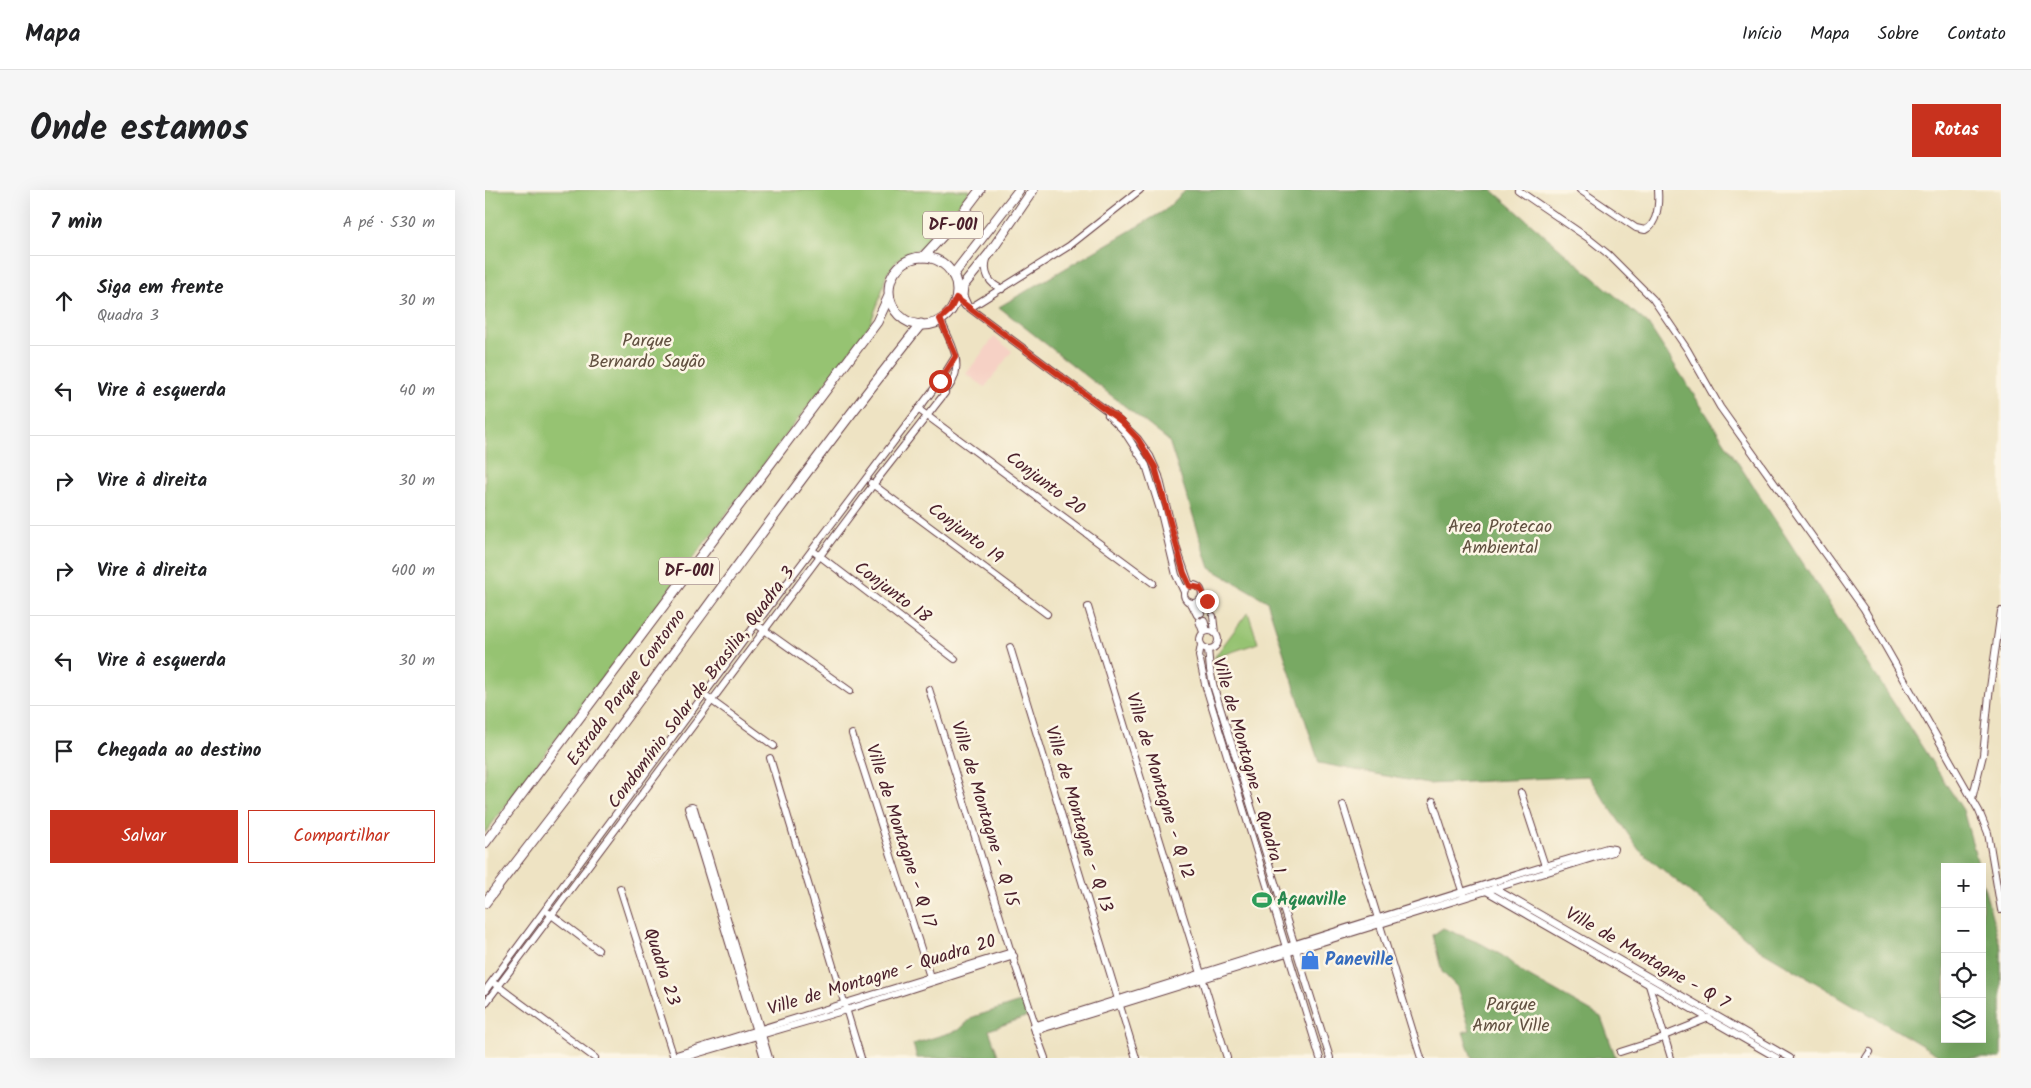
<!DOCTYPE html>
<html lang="pt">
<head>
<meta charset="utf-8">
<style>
  :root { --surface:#fff; --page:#f6f6f6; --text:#202124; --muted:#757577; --line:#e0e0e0; --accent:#c8321e }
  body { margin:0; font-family:Kalam,sans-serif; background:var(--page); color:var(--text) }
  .controls { position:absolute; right:15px; bottom:15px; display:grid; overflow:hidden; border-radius:0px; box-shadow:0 5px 20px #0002 }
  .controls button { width:45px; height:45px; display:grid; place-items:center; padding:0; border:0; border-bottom:1px solid var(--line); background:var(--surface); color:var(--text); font:25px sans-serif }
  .stop { position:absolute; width:15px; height:15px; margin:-11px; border:4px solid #c8321e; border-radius:50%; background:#fff }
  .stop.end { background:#c8321e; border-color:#fff; box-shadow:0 1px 5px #0008 }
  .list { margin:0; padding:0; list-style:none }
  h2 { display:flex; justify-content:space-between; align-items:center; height:65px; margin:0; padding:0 20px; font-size:21px }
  h2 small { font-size:16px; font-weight:400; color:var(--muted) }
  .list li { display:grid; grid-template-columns:32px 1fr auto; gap:15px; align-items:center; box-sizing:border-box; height:90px; padding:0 20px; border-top:1px solid var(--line) }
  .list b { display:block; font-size:19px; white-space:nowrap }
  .list p { margin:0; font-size:16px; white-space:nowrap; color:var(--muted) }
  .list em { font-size:16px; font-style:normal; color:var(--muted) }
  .actions { display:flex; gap:10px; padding:15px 20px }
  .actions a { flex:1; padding:11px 0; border:1px solid var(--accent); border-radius:0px; text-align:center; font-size:18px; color:var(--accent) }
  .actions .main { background:var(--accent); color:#fff }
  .icon { flex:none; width:28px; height:28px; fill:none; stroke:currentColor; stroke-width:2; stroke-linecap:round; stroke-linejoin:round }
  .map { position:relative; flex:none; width:1516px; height:868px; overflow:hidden; border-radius:0px }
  header { display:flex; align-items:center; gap:30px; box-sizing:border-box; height:70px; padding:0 25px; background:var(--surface); border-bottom:1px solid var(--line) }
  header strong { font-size:24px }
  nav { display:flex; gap:28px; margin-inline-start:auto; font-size:18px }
  .intro { display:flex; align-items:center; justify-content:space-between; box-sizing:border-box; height:120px; padding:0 30px }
  h1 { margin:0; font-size:35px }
  .button { padding:12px 22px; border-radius:0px; background:var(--accent); color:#fff; font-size:18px; font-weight:700 }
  main { display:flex; gap:30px; padding:0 30px }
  aside { flex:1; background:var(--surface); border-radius:0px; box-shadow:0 5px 20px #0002 }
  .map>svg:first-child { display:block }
</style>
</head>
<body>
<header>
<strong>Mapa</strong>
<nav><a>Início</a><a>Mapa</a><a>Sobre</a><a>Contato</a></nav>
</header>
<div class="intro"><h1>Onde estamos</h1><a class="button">Rotas</a></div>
<main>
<aside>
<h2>7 min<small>A pé · 530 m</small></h2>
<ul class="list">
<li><svg class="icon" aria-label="ahead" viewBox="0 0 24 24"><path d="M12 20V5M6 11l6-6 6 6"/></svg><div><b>Siga em frente</b><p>Quadra 3</p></div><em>30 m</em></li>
<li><svg class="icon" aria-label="left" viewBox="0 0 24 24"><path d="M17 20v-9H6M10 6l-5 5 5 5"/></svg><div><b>Vire à esquerda</b></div><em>40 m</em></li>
<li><svg class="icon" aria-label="right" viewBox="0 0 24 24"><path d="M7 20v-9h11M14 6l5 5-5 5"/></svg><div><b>Vire à direita</b></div><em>30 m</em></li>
<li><svg class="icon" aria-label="right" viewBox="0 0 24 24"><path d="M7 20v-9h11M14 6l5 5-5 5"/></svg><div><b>Vire à direita</b></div><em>400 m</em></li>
<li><svg class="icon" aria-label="left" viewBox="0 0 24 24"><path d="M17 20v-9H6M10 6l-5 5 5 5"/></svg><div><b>Vire à esquerda</b></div><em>30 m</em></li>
<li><svg class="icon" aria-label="arrive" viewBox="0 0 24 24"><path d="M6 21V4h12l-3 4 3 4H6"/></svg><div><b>Chegada ao destino</b></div></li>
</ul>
<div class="actions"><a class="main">Salvar</a><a>Compartilhar</a></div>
</aside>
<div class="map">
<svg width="1516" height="868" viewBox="0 0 1516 868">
  <rect width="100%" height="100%" fill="#fcf5e5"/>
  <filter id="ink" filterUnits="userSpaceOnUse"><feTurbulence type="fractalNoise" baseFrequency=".02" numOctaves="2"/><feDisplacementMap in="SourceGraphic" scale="10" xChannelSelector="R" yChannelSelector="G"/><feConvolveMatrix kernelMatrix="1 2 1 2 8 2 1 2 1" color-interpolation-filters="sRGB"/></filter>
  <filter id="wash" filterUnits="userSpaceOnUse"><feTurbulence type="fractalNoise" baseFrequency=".0096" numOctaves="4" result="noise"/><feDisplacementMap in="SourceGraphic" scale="20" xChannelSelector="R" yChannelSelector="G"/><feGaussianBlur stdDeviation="1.12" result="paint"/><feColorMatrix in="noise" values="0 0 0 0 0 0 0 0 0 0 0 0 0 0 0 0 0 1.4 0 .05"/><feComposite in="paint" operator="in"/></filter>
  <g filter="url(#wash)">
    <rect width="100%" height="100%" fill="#eee3c3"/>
    <polygon fill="#f6d1c5" points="509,147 527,161 500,197 481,184"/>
    <g fill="#96c372" stroke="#70714e">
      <polygon points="0,0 485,0 440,58 430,60 413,69 401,85 396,105 385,134 0,643"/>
      <polygon points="763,422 773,453 729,468"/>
    </g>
    <g fill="#78a964" stroke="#616448">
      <polygon points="701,0 1007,0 1163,134 1478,620 1494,677 1460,677 1460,849 1497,849 1497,690 1516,759 1516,868 1458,868 1274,759 1154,660 1103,586 943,594 834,573 782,411 725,378 684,251 514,117 679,21"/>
      <polygon points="958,738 997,754 1018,766 1038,783 1116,827 1131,868 987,868 978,842 985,840 972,797 957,782 948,745"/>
      <polygon points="538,811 543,826 504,840 514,868 432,868 428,854 474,840 488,827"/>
    </g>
  </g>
  <g filter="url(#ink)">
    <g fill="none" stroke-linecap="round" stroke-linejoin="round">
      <defs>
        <g id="minor">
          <polyline points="1033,0 1103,48 1123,64 1168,109 1202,159 1235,217 1379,419 1494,621 1503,643 1516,720"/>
          <path d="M1095,0L1151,38L1160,40C1173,34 1174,13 1173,0"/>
          <path d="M502,69C498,83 504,94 517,99"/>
          <polyline points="471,108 629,226 653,249 665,266 674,286 692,359 705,396"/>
          <polyline points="485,118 584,56 655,0"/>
          <path d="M455,129C465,151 481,174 464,197"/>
          <polyline points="455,191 470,167"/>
          <polyline points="433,219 668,393"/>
          <polyline points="623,225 639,241 661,275 676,323 691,385 699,402"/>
          <polyline points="386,293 562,424"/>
          <polyline points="327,360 470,469"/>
          <circle cx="708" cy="404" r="9"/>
          <polyline points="717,404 726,419"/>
          <polyline points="706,413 712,425"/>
          <polyline points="710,413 716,423"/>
          <polyline points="603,417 742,868"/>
          <polyline points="728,426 730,443"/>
          <polyline points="719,430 722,441"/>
          <polyline points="714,431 718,442"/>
          <polyline points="271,434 365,501"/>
          <circle cx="724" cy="450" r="9"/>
          <polyline points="716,455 714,466 720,494 835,868"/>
          <polyline points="525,457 651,868"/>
          <polyline points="723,459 725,480 729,498 845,868"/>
          <polyline points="444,499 525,759 551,837"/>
          <polyline points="223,508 289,556"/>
          <polyline points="367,544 446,790"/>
          <polyline points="285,568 376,868"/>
          <polyline points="1036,603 1061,679"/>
          <polyline points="1487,609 1498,565 1504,505 1516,421"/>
          <polyline points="948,611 979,707"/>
          <polyline points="858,615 936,868"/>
          <polyline points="135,698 189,868"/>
          <polyline points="1009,698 1305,868"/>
          <polyline points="1001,701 1292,868"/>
          <polyline points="64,723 113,760"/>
          <polyline points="10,794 110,868"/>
          <polyline points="1164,795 1186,868"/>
          <polyline points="0,801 271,434 451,196"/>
          <polyline points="0,814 388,295 460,203"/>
          <polyline points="548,836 1060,676 1122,658 1129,659 1128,662 1114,666 550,841"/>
          <polyline points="549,838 560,868"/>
          <polyline points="1179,846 1224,828"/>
          <polyline points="1135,862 1179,848"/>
          <polyline points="188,866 527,762"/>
          <polyline points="197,868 361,820 529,766"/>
          <polyline points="279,868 203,618 207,617 209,618 284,868"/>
          <polyline points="1381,868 1385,862"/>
        </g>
        <g id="major">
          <polyline points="438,67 473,29 495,0"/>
          <circle cx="438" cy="101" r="34"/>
          <polyline points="468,85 534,0"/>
          <polyline points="481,115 477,106 478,96 504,64 548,0"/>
          <polyline points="0,653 392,132 404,106"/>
          <path d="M0,713C32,671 65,629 97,587C210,436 318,282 436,134"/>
        </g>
      </defs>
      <use href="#minor" stroke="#633c42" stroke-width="8"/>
      <use href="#major" stroke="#633c42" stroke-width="11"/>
      <use href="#minor" stroke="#fff" stroke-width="6"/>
      <use href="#major" stroke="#fff" stroke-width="9"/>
    </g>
  </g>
  <g fill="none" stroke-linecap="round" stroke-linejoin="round" filter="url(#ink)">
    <polyline stroke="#c8321e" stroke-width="6" points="455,191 471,166 455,129 465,120 471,108 636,231 653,249 670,277 699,383 705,396 715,398 722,411"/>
  </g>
  <defs>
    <symbol id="stadium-bare" viewBox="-9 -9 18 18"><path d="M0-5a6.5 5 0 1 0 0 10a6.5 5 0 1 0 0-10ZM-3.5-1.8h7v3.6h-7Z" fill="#2e9e5b" stroke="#fcf5e5" stroke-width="2.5" paint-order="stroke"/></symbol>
    <symbol id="shop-bare" viewBox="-9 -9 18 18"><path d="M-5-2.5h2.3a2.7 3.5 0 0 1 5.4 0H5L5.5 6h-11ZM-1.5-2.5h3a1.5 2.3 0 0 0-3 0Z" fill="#3f7fe0" stroke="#fcf5e5" stroke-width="2.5" paint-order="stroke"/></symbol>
  </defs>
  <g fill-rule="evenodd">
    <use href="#stadium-bare" x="763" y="696" width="28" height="28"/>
    <use href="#shop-bare" x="811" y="756" width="28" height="28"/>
  </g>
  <g text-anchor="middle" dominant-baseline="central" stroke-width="5" stroke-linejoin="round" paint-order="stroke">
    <g fill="#fcf5e5" stroke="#7f5f63" stroke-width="1">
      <rect x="438" y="21.5" width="60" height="27" rx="4"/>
      <rect x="174" y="367.5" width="60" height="27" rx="4"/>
    </g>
    <g font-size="16" font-weight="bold" fill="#4a1f2b">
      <text x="468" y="35">DF-001</text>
      <text x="204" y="381">DF-001</text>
    </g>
    <g font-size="18" fill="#615040" stroke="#fcf5e5">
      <text x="162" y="151">Parque<tspan x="162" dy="21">Bernardo Sayão</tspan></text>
      <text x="1015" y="337">Area Protecao<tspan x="1015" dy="21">Ambiental</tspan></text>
      <text x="1026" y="815">Parque<tspan x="1026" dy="21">Amor Ville</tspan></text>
    </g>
    <g font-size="18" fill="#4a1f2b" stroke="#fcf5e5">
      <text transform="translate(560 294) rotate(37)">Conjunto 20</text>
      <text transform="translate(480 344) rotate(37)">Conjunto 19</text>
      <text transform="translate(407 403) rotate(37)">Conjunto 18</text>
      <text transform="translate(142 498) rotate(-54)">Estrada Parque Contorno</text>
      <text transform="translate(217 498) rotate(-53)">Condomínio Solar de Brasilia, Quadra 3</text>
      <text transform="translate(763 576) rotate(74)">Ville de Montagne - Quadra 1</text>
      <text transform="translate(674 596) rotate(73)">Ville de Montagne - Q 12</text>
      <text transform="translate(499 624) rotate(73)">Ville de Montagne - Q 15</text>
      <text transform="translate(593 629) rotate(73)">Ville de Montagne - Q 13</text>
      <text transform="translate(415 646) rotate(72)">Ville de Montagne - Q 17</text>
      <text transform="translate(1162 769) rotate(30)">Ville de Montagne - Q 7</text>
      <text transform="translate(176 777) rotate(72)">Quadra 23</text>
      <text transform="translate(397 786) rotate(-17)">Ville de Montagne - Quadra 20</text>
    </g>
    <g font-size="18" font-weight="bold" fill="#27864d" stroke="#fcf5e5" text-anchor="start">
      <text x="792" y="710">Aquaville</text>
    </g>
    <g font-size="18" font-weight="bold" fill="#366cbe" stroke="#fcf5e5" text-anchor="start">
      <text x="840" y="770">Paneville</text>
    </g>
  </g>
</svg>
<div class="controls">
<button>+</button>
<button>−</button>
<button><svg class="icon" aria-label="locate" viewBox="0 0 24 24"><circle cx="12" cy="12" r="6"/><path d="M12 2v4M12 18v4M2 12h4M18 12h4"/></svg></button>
<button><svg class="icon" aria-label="layers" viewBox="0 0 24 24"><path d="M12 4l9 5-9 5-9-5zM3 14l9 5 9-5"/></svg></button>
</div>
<div class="stop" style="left:455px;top:191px"></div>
<div class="stop end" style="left:722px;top:411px"></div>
</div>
</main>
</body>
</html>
